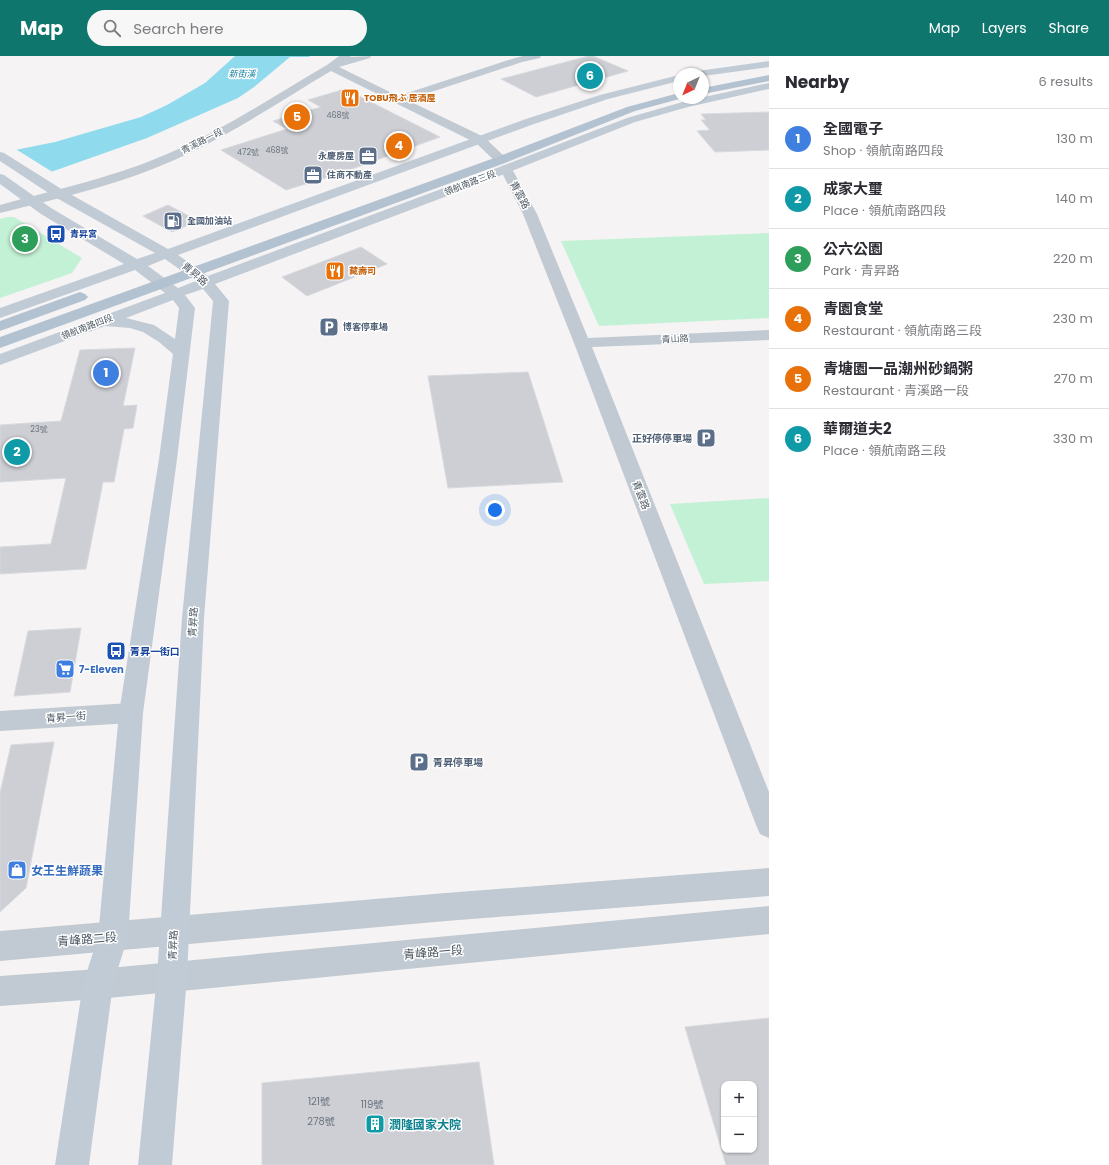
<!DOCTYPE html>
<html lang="en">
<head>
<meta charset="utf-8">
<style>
  :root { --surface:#fff; --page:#f7f7f7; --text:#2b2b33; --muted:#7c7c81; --line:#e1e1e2; --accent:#0f766e }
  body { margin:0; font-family:Poppins,"Noto Sans TC","Noto Sans JP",sans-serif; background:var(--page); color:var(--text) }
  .controls { position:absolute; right:12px; bottom:12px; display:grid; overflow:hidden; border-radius:8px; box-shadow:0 1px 3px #0004 }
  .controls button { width:36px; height:36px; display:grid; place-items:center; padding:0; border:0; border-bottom:1px solid var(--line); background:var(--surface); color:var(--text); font:20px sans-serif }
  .compass { position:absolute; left:673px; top:12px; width:36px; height:36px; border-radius:50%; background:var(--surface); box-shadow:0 1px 3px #0004; rotate:223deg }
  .you { position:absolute; left:495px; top:454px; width:14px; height:14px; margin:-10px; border:3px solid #fff; border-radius:50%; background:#1a73e8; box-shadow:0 0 0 6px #1a73e833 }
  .badge { display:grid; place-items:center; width:26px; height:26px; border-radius:50%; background:var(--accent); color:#fff; font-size:13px; font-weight:700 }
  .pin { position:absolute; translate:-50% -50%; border:2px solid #fff; box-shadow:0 1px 4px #0006 }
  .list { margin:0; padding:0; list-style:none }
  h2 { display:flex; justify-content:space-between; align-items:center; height:52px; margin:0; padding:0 16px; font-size:17px }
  h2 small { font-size:13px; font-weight:400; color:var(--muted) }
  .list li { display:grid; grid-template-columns:26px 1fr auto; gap:12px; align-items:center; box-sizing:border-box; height:60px; padding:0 16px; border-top:1px solid var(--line) }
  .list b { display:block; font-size:15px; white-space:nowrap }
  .list p { margin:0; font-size:13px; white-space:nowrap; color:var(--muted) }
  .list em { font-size:13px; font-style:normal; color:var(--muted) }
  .icon { flex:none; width:22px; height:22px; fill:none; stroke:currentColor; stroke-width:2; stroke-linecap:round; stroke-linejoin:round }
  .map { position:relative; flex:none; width:769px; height:1109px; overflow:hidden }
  header { display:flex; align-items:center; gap:24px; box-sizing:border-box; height:56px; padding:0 20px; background:var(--accent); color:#fff }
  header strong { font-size:19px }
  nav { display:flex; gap:22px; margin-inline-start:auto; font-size:14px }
  .search { width:280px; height:36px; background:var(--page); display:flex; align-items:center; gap:10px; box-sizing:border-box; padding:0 14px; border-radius:22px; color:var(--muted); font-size:15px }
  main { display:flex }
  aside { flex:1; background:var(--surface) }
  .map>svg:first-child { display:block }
</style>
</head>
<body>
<header>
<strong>Map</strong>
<div class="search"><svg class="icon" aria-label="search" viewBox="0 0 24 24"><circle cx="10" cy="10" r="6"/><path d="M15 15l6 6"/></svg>Search here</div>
<nav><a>Map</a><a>Layers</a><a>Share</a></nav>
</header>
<main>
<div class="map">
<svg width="769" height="1109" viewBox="0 0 769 1109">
  <rect width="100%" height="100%" fill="#f5f3f3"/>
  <g fill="#c3f1d5">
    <polygon points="7,161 14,161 82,202 72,217 0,242 0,163"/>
    <polygon points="769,177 769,262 599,270 561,185"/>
    <polygon points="769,442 769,525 704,528 670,448"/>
  </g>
  <polygon fill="#90daee" points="235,0 309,0 310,1 290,1 254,31 238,42 147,82 0,134 0,97 55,86 141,61 167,49 205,27"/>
  <polygon fill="#f5f3f3" points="14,92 54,117 0,136 0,95"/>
  <g fill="#cdcfd5" stroke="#d7d9de" fill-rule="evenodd">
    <polygon points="589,0 593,0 628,15 536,41 501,23"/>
    <polygon points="345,33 440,81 338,118 286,134 221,94 287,73 273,65 321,51 308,44"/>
    <polygon points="769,56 769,94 715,96 697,75 710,74 701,64 706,64 701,58"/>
    <polygon points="168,149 198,165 172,176 143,160"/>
    <polygon points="361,191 387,208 307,240 282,221"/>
    <polygon points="135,292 123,350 137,349 133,372 124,373 114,426 103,426 86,513 0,518 0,491 51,488 66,422 0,426 0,369 61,365 80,294"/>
    <polygon points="528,316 563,426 448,432 428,320"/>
    <polygon points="81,572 70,636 14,640 28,575"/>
    <polygon points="54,686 26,832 0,856 0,737 11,689"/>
    <path d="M769,962V1109H726L685,971ZM724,1028H754V1094H724Z"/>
    <polygon points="479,1006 494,1109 262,1109 262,1027"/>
  </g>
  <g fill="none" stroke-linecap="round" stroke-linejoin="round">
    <g fill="#c1cad2" fill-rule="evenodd">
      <path d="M339,0H351L350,1L371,0L370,2L339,11L398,40L515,2L523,0H541L540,2L522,6L407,44L484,81L505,101L507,104L505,107H497L476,87L331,15C282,44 235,76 183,100C126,127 61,142 0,157V149C58,133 119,120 174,95C228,71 277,38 327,9Z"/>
      <polygon points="506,109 510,110 512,113 537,158 588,282 769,274 769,284 592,291 769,736 769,782 760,778 756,769 574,287 523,158 500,113 502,110"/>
      <polygon points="131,647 140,650 143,657 140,664 131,667 0,675 0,655"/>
      <polygon points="769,812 769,840 446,865 0,905 0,875 446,837"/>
      <polygon points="769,850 769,878 98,943 0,950 0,920 98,913"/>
    </g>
    <g fill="#c1cbd6" fill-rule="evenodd">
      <polygon points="769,5 769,11 703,20 703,18 693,18 698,15"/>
      <path d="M679,19V25L608,43L534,68L178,199L208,220L476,120L627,62L686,45L769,27V33L688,51L635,66L484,126L215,228L229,245L204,562L187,920L172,1109H138L157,920L182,562L213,245L203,233L185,239L195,252L177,403L143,657L128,881L113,928L89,1109H55L83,928L98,881L119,657L159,403L173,298L159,286L143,276L130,272L105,270L0,309V298L165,237L135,214L0,262V252L124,208L41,158L0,128V118L4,119L51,152L137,203L155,197L53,140L0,105V96L4,97L63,134L168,193L526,63L600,39ZM165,203L196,225L178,232L148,210ZM173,244L179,252L175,283L154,269L126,262Z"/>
    </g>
    <g fill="#b3c2d1" fill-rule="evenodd">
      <polygon points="769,19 769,25 703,38 703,32"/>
      <polygon points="679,37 679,42 683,42 635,55 505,107 0,292 0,281 497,101 627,51"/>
      <polygon points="80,236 85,238 88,241 85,244 0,275 0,265"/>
    </g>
  </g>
  <defs>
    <symbol id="restaurant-square" viewBox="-11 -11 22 22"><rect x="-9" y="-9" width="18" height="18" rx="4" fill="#e8710a" stroke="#fff"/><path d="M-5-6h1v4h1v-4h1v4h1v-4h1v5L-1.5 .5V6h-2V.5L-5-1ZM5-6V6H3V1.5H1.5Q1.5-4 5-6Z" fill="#fff"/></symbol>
    <symbol id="office-square" viewBox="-11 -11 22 22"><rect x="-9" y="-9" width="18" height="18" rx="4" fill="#5c6f8a" stroke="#fff"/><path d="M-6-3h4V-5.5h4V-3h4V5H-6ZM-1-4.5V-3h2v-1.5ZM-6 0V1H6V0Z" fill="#fff"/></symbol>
    <symbol id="fuel-square" viewBox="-11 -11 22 22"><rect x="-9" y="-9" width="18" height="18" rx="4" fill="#5c6f8a" stroke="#fff"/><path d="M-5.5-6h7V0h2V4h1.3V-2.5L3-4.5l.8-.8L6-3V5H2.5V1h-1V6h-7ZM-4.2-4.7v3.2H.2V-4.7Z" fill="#fff"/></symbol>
    <symbol id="bus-square" viewBox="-11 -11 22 22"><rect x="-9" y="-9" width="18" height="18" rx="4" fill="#1a4fb4" stroke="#fff"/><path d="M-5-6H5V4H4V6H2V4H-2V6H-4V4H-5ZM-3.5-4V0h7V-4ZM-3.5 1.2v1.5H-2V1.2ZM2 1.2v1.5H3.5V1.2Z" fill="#fff"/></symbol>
    <symbol id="parking-square" viewBox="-11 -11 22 22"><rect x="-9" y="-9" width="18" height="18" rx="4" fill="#5c6f8a" stroke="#fff"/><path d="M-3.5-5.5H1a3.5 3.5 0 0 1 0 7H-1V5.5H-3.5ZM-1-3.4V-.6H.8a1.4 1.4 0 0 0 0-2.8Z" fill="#fff"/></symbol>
    <symbol id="supermarket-square" viewBox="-11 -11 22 22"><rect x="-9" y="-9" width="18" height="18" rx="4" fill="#3f7fe0" stroke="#fff"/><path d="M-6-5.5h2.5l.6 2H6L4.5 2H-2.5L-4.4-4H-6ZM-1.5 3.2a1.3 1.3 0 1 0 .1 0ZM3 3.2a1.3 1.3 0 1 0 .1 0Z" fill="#fff"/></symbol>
    <symbol id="shop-square" viewBox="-11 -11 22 22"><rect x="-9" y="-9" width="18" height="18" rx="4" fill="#3f7fe0" stroke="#fff"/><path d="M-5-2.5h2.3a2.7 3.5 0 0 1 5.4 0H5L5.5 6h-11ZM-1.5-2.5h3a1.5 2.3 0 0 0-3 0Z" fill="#fff"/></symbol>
    <symbol id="building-square" viewBox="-11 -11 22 22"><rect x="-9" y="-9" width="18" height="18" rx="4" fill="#0f9aa8" stroke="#fff"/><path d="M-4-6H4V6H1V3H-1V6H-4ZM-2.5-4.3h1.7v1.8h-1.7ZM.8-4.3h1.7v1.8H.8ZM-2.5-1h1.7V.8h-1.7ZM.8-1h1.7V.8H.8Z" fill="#fff"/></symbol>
  </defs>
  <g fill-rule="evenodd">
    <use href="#restaurant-square" x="339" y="31" width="22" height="22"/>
    <use href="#office-square" x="357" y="89" width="22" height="22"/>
    <use href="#office-square" x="302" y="108" width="22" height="22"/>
    <use href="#fuel-square" x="162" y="154" width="22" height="22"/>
    <use href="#bus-square" x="45" y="167" width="22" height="22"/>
    <use href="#restaurant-square" x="324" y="204" width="22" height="22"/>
    <use href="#parking-square" x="318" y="260" width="22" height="22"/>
    <use href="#parking-square" x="695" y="371" width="22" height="22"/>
    <use href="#bus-square" x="105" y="584" width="22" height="22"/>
    <use href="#supermarket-square" x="54" y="602" width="22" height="22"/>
    <use href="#parking-square" x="408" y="695" width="22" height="22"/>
    <use href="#shop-square" x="6" y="803" width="22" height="22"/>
    <use href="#building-square" x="364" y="1057" width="22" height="22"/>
  </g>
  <g text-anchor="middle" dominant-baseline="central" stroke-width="3" stroke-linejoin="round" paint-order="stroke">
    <g font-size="8" fill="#6b747e">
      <text x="338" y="59">468號</text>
      <text x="277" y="94">468號</text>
      <text x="248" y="96">472號</text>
      <text x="39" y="373">23號</text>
    </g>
    <g font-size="9" font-style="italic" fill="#0c7c9b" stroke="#fff">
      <text x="242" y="18">新街溪</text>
    </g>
    <g font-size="9" font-weight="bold" fill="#c56008" stroke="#fff" text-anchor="start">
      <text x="364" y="42">TOBU飛ぶ 居酒屋</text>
      <text x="349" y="215">藏壽司</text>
    </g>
    <g font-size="9" fill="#4a5661" stroke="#fff">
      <text transform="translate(202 85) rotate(-27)">青溪路一段</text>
      <text transform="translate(470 127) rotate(-21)">領航南路三段</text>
      <text transform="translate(87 271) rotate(-21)">領航南路四段</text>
      <text transform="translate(675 283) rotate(-3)">青山路</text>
    </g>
    <g font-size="9" font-weight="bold" fill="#4e5e75" stroke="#fff" text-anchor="start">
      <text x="354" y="100" text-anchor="end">永慶房屋</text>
      <text x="327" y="119">住商不動產</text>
      <text x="187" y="165">全國加油站</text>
      <text x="343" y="271">博客停車場</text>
    </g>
    <g font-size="9" font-weight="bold" fill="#164399" stroke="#fff" text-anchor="start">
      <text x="70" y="178">青昇宮</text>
    </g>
    <g font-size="10" fill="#4a5661" stroke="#fff">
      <text transform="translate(520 139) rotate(62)">青雲路</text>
      <text transform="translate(195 218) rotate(40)">青昇路</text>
      <text transform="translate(641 439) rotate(69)">青雲路</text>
      <text transform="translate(193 566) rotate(-86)">青昇路</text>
      <text transform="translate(66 661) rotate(-4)">青昇一街</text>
      <text transform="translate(173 889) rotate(-87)">青昇路</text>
    </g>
    <g font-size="10" font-weight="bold" fill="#4e5e75" stroke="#fff" text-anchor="end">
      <text x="692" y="382">正好停停車場</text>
      <text x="433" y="706" text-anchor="start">青昇停車場</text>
    </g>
    <g font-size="10" font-weight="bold" fill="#164399" stroke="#fff" text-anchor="start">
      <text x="130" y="595">青昇一街口</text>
    </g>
    <g font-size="10" font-weight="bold" fill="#366cbe" stroke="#fff" text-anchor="start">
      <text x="79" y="613">7-Eleven</text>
    </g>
    <g font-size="10" fill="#6b747e">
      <text x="319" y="1045">121號</text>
      <text x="372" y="1048">119號</text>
      <text x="321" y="1065">278號</text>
    </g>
    <g font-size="12" font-weight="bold" fill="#366cbe" stroke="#fff" text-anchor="start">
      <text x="31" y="814">女王生鮮蔬果</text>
    </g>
    <g font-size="12" fill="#4a5661" stroke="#fff">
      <text transform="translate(87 883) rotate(-5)">青峰路二段</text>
      <text transform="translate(433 896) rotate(-5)">青峰路一段</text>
    </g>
    <g font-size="12" font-weight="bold" fill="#0d838f" stroke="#fff" text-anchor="start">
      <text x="389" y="1068">潤隆國家大院</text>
    </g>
  </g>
</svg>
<div class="controls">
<button>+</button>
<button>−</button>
</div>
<svg class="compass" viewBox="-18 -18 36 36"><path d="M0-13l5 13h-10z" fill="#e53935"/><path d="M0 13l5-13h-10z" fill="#7c7c81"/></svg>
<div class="you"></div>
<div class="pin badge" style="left:106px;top:317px;background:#3f7fe0">1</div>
<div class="pin badge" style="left:17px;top:396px;background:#0f9aa8">2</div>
<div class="pin badge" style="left:25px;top:183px;background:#2e9e5b">3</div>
<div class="pin badge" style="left:399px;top:90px;background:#e8710a">4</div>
<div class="pin badge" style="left:297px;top:61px;background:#e8710a">5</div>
<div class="pin badge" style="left:590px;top:20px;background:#0f9aa8">6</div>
</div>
<aside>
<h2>Nearby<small>6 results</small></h2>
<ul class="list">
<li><span class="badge" style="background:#3f7fe0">1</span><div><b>全國電子</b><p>Shop · 領航南路四段</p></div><em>130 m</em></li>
<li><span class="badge" style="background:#0f9aa8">2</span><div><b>成家大璽</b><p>Place · 領航南路四段</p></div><em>140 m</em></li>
<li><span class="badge" style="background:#2e9e5b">3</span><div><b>公六公園</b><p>Park · 青昇路</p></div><em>220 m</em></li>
<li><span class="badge" style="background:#e8710a">4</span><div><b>青園食堂</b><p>Restaurant · 領航南路三段</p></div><em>230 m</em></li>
<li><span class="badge" style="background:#e8710a">5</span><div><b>青塘園一品潮州砂鍋粥</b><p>Restaurant · 青溪路一段</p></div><em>270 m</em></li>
<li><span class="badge" style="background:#0f9aa8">6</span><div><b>華爾道夫2</b><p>Place · 領航南路三段</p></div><em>330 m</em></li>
</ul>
</aside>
</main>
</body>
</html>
